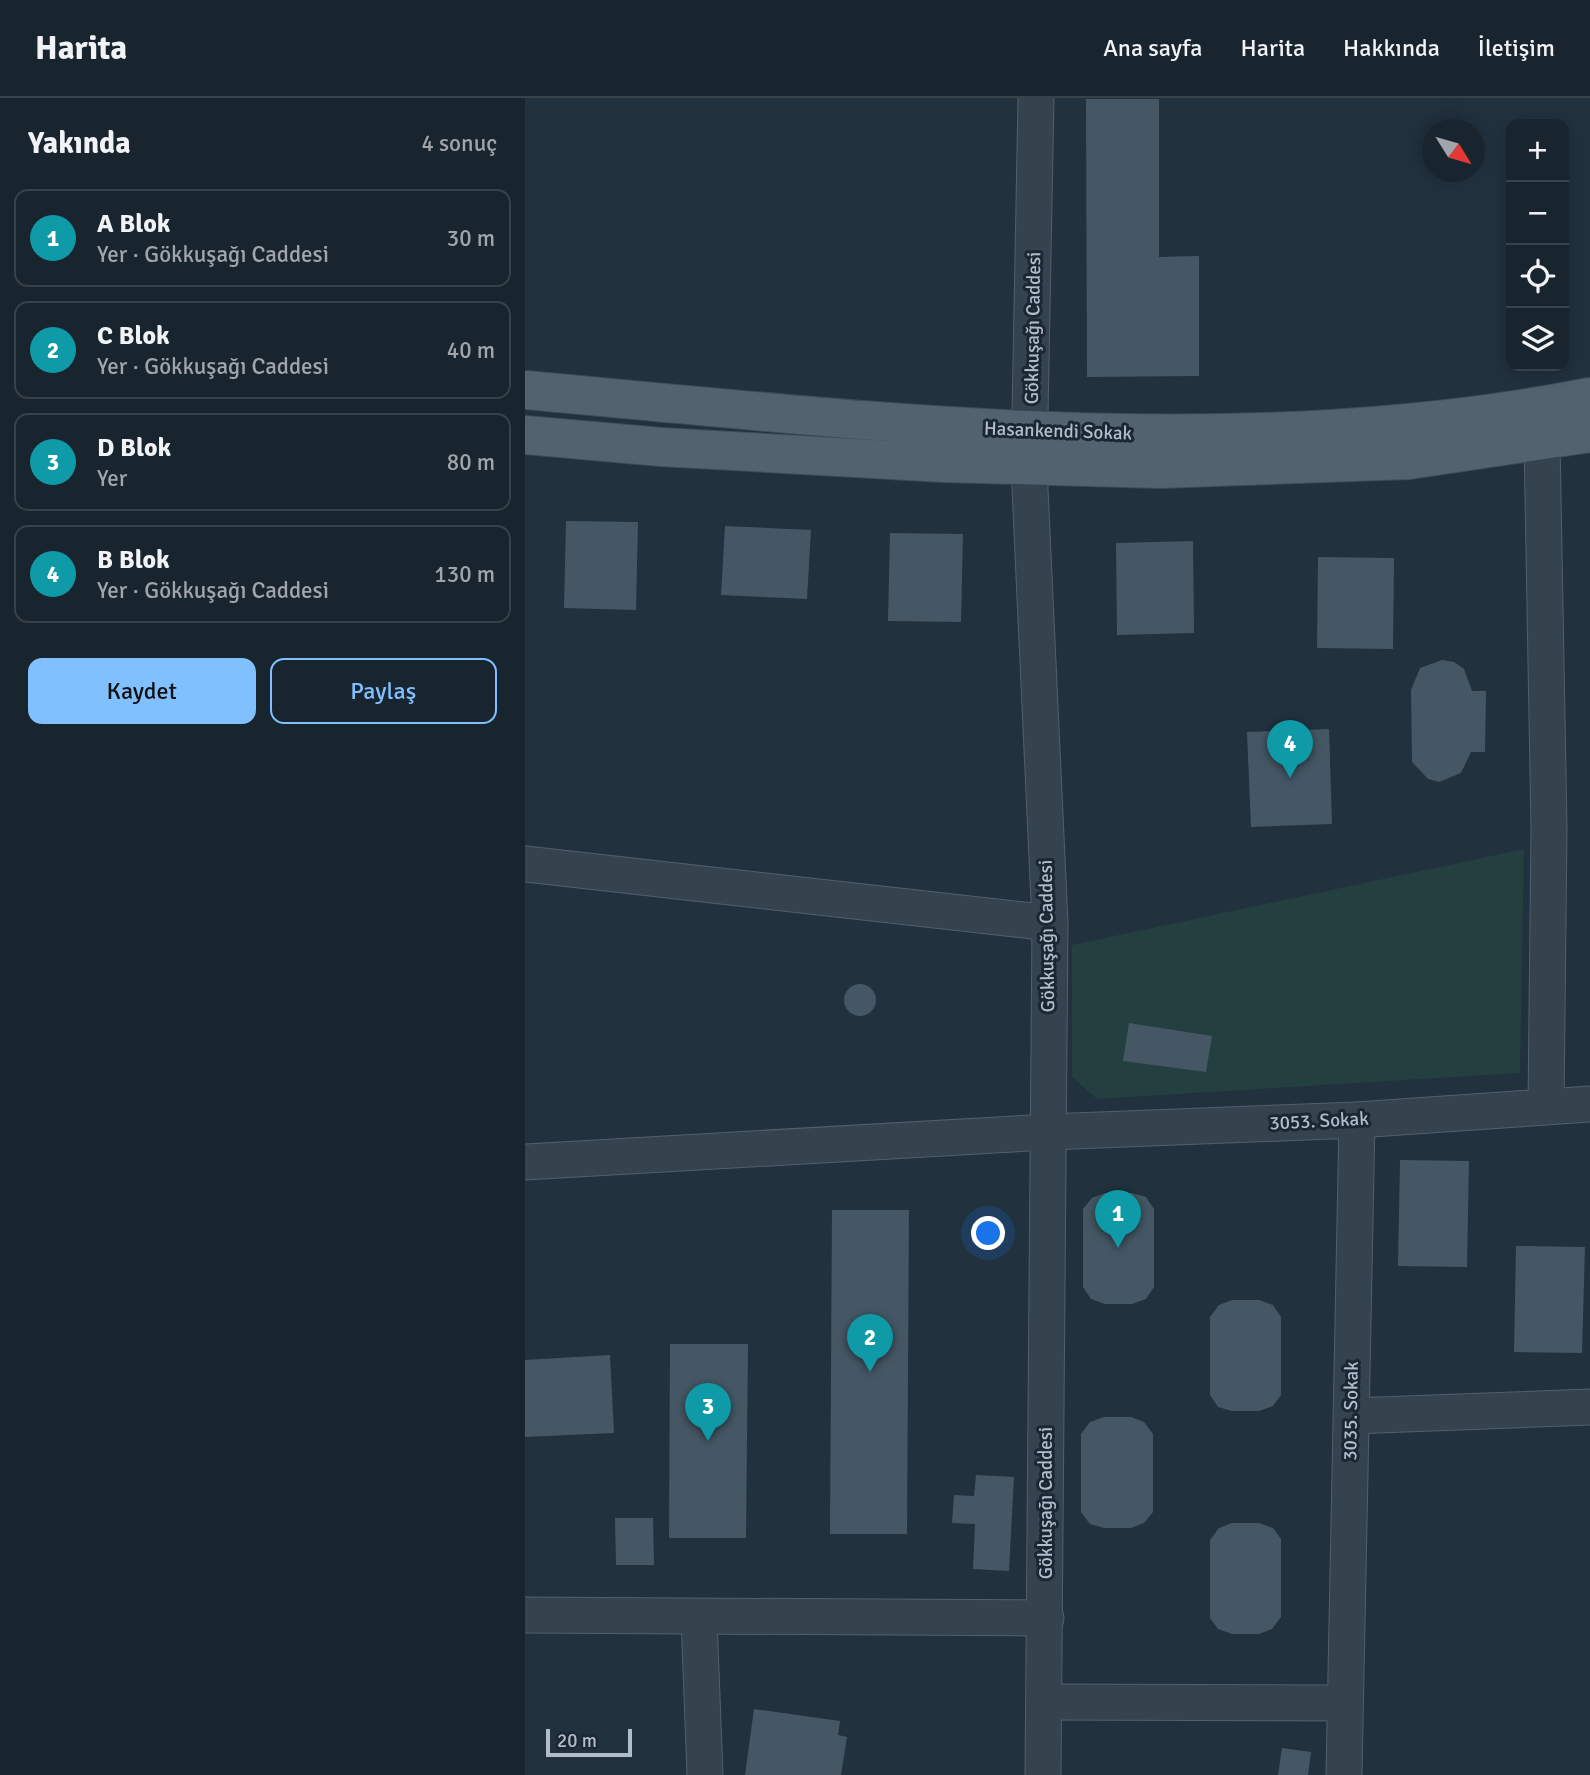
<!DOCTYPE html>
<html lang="tr">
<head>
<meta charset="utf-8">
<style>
  :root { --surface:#19252e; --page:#26313a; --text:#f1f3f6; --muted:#9fa5aa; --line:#37424a; --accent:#81c0ff }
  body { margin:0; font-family:Signika,sans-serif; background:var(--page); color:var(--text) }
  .controls { position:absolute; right:21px; top:21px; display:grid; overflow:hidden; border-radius:14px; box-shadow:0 4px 18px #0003 }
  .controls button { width:63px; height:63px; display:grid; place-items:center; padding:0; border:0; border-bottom:2px solid var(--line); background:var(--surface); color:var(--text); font:35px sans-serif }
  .compass { position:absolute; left:897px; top:21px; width:63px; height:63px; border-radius:50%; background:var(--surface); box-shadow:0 4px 18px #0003; rotate:127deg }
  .scale { position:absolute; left:21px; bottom:18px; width:86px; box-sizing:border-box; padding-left:7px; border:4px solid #b1bdca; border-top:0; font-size:19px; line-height:24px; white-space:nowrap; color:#b1bdca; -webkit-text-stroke:5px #1b2833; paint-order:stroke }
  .you { position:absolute; left:464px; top:1136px; width:24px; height:24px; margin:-18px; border:5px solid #fff; border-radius:50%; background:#1a73e8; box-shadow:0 0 0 10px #1a73e833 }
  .badge { display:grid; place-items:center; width:46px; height:46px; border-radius:50%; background:var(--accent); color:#fff; font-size:23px; font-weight:700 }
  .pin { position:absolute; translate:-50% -58px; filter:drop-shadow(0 2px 4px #0008) }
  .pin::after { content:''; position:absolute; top:37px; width:24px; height:21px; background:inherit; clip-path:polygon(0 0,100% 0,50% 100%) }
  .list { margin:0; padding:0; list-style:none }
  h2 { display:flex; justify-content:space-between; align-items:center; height:91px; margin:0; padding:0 28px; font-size:30px }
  h2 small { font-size:23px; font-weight:400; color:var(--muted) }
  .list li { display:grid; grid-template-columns:46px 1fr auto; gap:21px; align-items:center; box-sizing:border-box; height:98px; margin:0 14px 14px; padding:0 14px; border:2px solid var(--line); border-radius:14px }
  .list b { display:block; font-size:26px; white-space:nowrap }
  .list p { margin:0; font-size:23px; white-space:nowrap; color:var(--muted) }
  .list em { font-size:23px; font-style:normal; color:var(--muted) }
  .actions { display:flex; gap:14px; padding:21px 28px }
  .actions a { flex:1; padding:16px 0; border:2px solid var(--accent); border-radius:14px; text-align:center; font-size:24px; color:var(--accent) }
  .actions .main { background:var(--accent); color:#111 }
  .icon { flex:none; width:38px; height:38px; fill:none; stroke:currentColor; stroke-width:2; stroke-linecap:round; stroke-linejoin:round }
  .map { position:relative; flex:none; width:1065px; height:1677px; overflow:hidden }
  header { display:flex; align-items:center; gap:42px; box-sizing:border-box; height:98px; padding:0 35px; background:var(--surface); border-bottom:2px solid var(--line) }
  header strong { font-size:33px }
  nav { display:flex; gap:38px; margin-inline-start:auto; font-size:24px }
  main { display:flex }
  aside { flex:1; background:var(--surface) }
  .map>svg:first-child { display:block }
</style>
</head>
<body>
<header>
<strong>Harita</strong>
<nav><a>Ana sayfa</a><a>Harita</a><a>Hakkında</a><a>İletişim</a></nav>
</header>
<main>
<aside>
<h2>Yakında<small>4 sonuç</small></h2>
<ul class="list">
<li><span class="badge" style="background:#0f9aa8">1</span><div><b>A Blok</b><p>Yer · Gökkuşağı Caddesi</p></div><em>30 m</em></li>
<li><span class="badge" style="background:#0f9aa8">2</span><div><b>C Blok</b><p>Yer · Gökkuşağı Caddesi</p></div><em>40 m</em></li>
<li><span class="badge" style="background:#0f9aa8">3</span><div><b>D Blok</b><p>Yer</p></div><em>80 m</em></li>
<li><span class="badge" style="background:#0f9aa8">4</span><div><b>B Blok</b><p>Yer · Gökkuşağı Caddesi</p></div><em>130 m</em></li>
</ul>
<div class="actions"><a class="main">Kaydet</a><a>Paylaş</a></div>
</aside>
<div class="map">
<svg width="1065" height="1677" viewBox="0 0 1065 1677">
  <rect width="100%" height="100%" fill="#21313e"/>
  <polygon fill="#233f3f" points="999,751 995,975 572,1001 547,979 547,847"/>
  <g fill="#455765">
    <polygon points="561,1 634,1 634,159 674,158 674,278 562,279"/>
    <polygon points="41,423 113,424 111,512 39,510"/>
    <polygon points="200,428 286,432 282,501 196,497"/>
    <polygon points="365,435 438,436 436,524 363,523"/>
    <polygon points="668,443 669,535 592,537 591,445"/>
    <polygon points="793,459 869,460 868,551 792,550"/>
    <polygon points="917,562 929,564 939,571 947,593 961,593 960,654 946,654 936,675 914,684 903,681 887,664 886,592 895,570"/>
    <polygon points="804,631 807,726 726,729 722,634"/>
    <circle cx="335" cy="902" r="16"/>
    <polygon points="604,925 687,938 681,974 598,963"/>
    <polygon points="875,1062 944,1063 942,1169 873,1168"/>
    <polygon points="580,1095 607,1095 621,1099 629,1111 629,1189 621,1201 607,1206 580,1206 566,1201 558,1189 558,1111 567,1100"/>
    <polygon points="307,1112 384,1112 382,1436 305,1436"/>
    <polygon points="991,1148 1060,1149 1057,1255 989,1254"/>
    <polygon points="707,1202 734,1202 748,1207 756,1219 756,1297 748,1308 734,1313 707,1313 693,1309 685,1297 685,1219 694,1207"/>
    <polygon points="145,1246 223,1246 221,1440 144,1440"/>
    <polygon points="85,1257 89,1335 0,1339 0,1262"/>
    <polygon points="579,1319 606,1319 619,1324 628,1336 628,1414 619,1425 606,1430 579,1430 565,1426 556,1414 556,1336 565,1324"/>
    <polygon points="451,1377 489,1379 484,1473 448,1471 450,1426 427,1425 429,1397 449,1398"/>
    <polygon points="90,1420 128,1420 129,1467 91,1467"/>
    <polygon points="707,1425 734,1425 748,1430 756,1441 756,1519 747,1531 734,1536 707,1536 693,1531 685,1520 685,1442 694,1430"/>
    <polygon points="229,1611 315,1623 313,1637 322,1639 316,1677 220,1677"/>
    <polygon points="757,1650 786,1654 783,1677 753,1677"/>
  </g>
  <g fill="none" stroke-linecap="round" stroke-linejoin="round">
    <defs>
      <g id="minor">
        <polyline points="511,0 504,369 525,825 518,1677"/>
        <polyline points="1017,343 1024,730 1021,1009"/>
        <polyline points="0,766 525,825"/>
        <polyline points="0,1064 523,1034 832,1022 1065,1006"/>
        <polyline points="827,1318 1065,1309"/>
        <polyline points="0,1517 521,1520"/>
        <polyline points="174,1520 180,1677"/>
        <polyline points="519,1604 819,1605"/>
        <polyline points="819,1677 832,1022"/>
      </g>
      <g id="major">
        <path d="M0,292C354,324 713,368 1065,299"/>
        <polyline points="0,337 136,349 419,365 635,371 884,362 1065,335"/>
      </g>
    </defs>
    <use href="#minor" stroke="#53606c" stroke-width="37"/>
    <use href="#major" stroke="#3e4c57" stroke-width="40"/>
    <use href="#minor" stroke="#35434e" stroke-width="35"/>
    <use href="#major" stroke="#53626f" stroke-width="38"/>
  </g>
  <g text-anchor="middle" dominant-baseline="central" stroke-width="6" stroke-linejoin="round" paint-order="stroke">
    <g font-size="19" fill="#b1bdca" stroke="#1b2833">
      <text transform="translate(508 230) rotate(-89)">Gökkuşağı Caddesi</text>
      <text transform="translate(533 333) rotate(2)">Hasankendi Sokak</text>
      <text transform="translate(522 838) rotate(-91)">Gökkuşağı Caddesi</text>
      <text transform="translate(794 1023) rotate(-3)">3053. Sokak</text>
      <text transform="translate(826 1313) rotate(-89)">3035. Sokak</text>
      <text transform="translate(521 1405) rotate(-90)">Gökkuşağı Caddesi</text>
    </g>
  </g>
</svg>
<div class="controls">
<button>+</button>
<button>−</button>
<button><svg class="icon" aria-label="locate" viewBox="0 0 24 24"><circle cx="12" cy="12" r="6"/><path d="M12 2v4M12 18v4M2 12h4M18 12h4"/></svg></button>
<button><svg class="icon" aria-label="layers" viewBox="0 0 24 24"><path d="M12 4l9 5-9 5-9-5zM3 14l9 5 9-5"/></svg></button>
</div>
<svg class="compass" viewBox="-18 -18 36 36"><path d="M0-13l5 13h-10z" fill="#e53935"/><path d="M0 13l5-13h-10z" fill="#9fa5aa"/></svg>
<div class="scale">20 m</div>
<div class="you"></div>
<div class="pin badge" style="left:593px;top:1150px;background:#0f9aa8">1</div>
<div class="pin badge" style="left:345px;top:1274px;background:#0f9aa8">2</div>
<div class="pin badge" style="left:183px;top:1343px;background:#0f9aa8">3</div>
<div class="pin badge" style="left:765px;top:680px;background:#0f9aa8">4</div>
</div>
</main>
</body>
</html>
